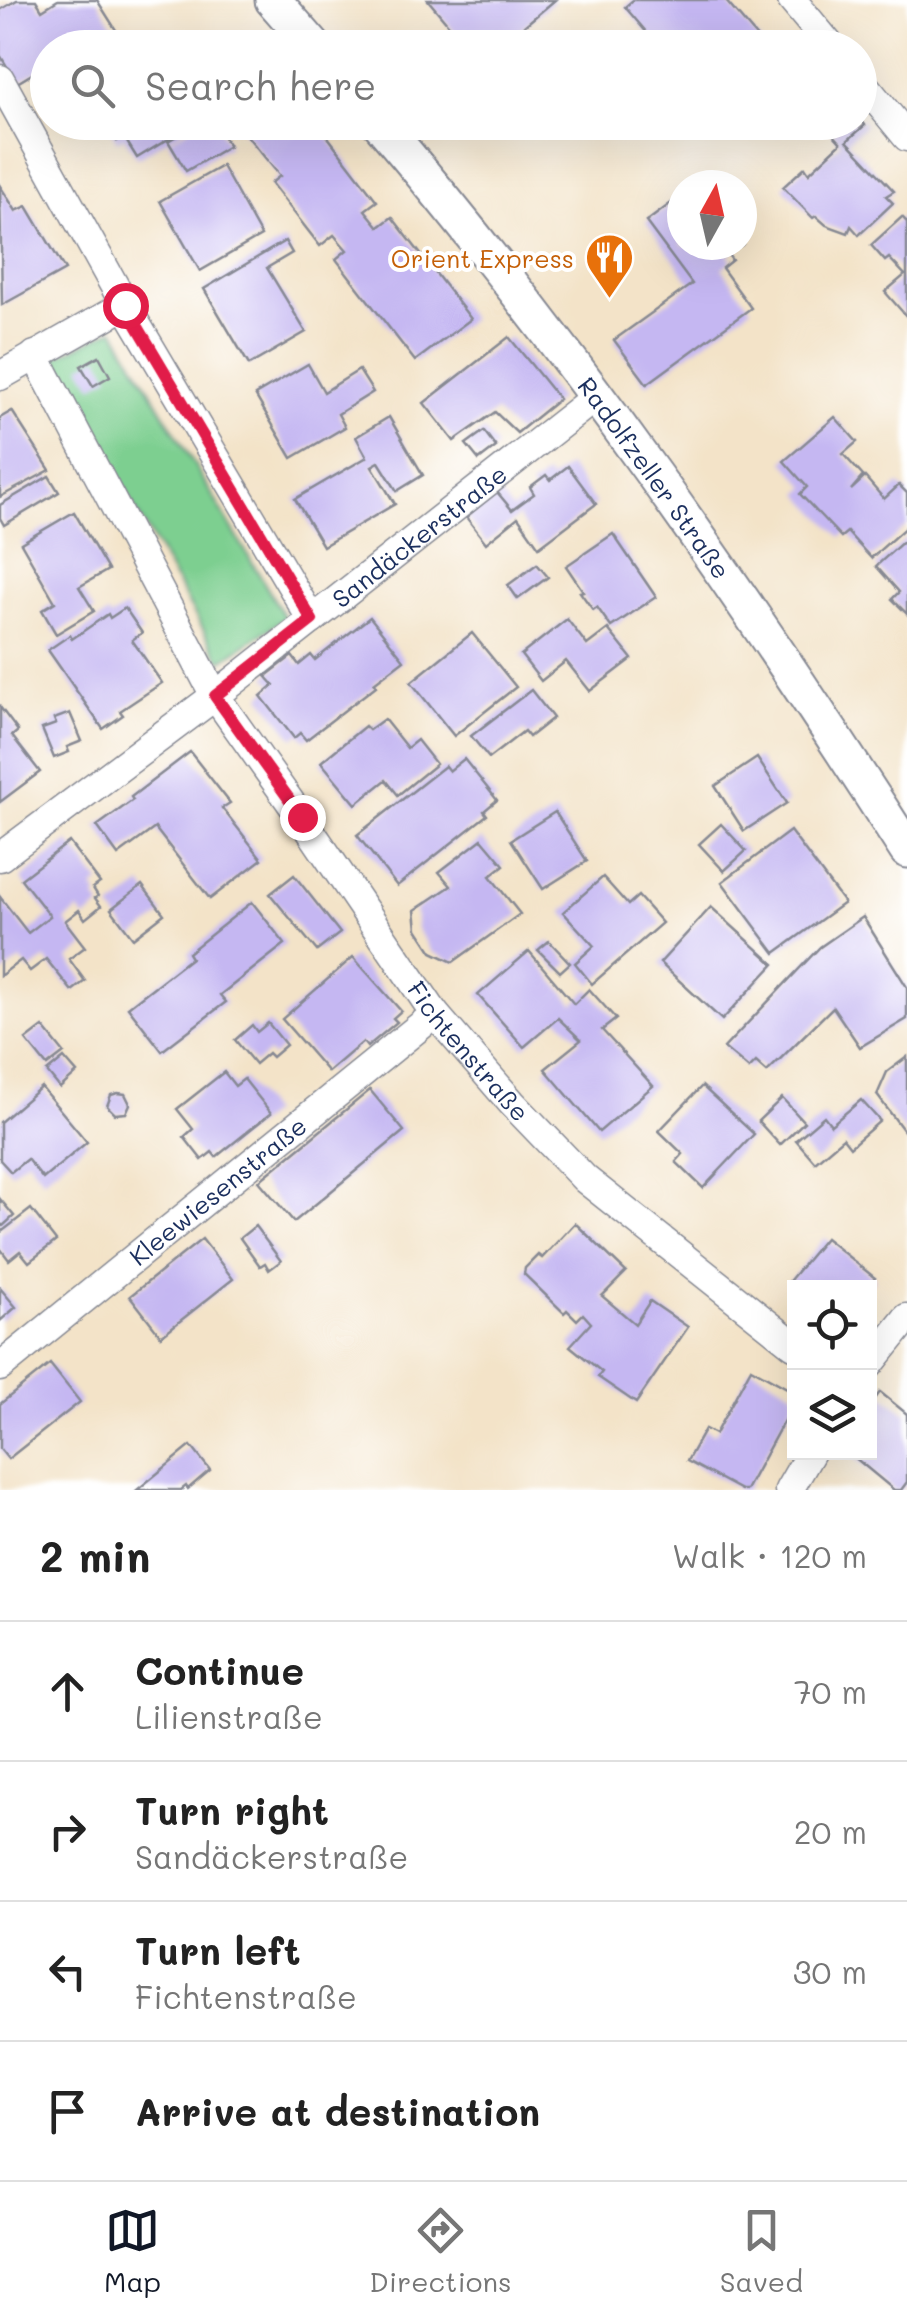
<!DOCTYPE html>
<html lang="en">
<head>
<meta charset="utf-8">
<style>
  :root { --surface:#fff; --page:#f2f2f2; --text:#222; --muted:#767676; --line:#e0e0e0; --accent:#111827 }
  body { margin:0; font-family:Mali,sans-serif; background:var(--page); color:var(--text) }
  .controls { position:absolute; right:30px; bottom:30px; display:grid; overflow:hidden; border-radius:0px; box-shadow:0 10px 40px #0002 }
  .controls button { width:90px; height:90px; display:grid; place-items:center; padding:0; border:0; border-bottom:2px solid var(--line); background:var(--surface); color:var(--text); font:50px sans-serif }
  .compass { position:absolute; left:667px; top:170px; width:90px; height:90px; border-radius:50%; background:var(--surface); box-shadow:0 10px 40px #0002; rotate:8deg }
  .stop { position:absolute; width:30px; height:30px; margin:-22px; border:8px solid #e11d48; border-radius:50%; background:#fff }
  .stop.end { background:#e11d48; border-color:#fff; box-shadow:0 2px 10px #0008 }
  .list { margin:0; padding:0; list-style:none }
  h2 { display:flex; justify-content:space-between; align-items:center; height:130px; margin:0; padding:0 40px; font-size:42px }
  h2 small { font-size:32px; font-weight:400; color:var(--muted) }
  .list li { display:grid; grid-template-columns:65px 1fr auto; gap:30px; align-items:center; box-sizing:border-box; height:140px; padding:0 40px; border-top:2px solid var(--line) }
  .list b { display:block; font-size:38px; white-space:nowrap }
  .list p { margin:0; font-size:32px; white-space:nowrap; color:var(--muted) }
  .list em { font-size:32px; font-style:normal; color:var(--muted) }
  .icon { flex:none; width:55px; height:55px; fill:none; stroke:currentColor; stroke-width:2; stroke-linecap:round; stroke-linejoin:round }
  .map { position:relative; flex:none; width:907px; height:1490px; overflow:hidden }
  .search { position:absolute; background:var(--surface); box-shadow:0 10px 40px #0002; left:30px; right:30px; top:30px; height:110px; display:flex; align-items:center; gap:25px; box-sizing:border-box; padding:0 35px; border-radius:55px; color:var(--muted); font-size:38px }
  .sheet { height:690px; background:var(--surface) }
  nav { display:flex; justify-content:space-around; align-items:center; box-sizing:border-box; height:140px; border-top:2px solid var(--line); background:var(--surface); font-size:28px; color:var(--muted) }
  nav a { display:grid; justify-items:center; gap:5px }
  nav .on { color:var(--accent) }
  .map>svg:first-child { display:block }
</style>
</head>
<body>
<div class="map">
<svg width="907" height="1490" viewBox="0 0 907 1490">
  <rect width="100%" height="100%" fill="#fff"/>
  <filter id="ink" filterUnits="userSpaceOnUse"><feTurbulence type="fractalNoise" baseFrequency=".01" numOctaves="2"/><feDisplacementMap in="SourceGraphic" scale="20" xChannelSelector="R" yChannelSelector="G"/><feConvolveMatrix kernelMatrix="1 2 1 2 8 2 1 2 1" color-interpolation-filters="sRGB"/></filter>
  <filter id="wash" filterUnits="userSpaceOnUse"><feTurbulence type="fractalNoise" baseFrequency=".0048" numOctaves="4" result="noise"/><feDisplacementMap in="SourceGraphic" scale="40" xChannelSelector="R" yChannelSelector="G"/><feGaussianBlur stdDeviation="2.25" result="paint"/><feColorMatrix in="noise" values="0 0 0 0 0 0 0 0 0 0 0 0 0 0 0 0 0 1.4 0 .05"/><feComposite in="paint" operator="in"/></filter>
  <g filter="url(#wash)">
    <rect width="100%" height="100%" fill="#f3e3c8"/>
    <polygon fill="#7dcf90" stroke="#4c7f77" stroke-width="2.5" points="114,329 285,618 221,661 51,360"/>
    <g id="blocks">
      <g fill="#c5b7f2">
        <polygon points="17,0 36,0 42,10 58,0 97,0 123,41 112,48 48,48 48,76 42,68 17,83 0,55 0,10"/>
        <polygon points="428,0 555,0 498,48 468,48"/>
        <polygon points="633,0 725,0 766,48 660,48 625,7"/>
        <polygon points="860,118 865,125 847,141 894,191 886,196 893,203 859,235 851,226 848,233 826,225 816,216 813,218 783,187 805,167 809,173 841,143 832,133 846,122 860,122"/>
        <polygon points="106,122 179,122 183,130 137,158 124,137 117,141"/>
        <polygon points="200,122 215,122 229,146 186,171 168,141"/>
        <polygon points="243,122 320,122 330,135 328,137 377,201 365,210 379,227 392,217 471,319 415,361 336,259 347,250 334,235 320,246 271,183 280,176 239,126"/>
        <polygon points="724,122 751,122 736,136"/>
        <polygon points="222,166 261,236 200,271 160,201"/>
        <polygon points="0,186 16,211 27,206 65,270 2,305"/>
        <polygon points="682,195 682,245 742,245 728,255 732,260 722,268 751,308 647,384 614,340 692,284 646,222"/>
        <polygon points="902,217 907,222 907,317 885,292 905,275 889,258 885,261 871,245"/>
        <polygon points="285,241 292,253 267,268 306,332 249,365 204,289"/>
        <polygon points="509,337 559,399 517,433 495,412 454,441 424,403"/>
        <polygon points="99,356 110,376 93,386 81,366"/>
        <polygon points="308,364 324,392 359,370 373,392 338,414 345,427 292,458 255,395"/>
        <polygon points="12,411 50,470 0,497 0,418"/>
        <polygon points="389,417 423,475 397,491 379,462 372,466 395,504 323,546 295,499 367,457 356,437"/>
        <polygon points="835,417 857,442 843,454 863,476 851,490 865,477 884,499 899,485 907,493 907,526 871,558 847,532 841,537 800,494 807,487 784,461"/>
        <polygon points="484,431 496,447 479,460 466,444"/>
        <polygon points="568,466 596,504 539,547 518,517 486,543 466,517 497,492 512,510 534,494 530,487 546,475 550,480"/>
        <polygon points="49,476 59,492 4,525 0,518 0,505"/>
        <polygon points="74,512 108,570 79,587 94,611 56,634 42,610 55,602 21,543"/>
        <polygon points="613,534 656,597 611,627 597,607 593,610 580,592 583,591 566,566"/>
        <polygon points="907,538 907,614 892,599 899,592 876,566"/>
        <polygon points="537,564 548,577 518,599 508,585"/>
        <polygon points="125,608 142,633 132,640 162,683 120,711 123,715 103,729 48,650 70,635 72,639 108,614 110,618"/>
        <polygon points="370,617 404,660 374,683 376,686 306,740 300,733 294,738 261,696 274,685 266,676 292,656 299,665 311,655 315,660"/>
        <polygon points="567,619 587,645 608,629 632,659 590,691 566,661 541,681 521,655"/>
        <polygon points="472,633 516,687 454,736 411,682"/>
        <polygon points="531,690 553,718 529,737 524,731 489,758 471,736"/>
        <polygon points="0,707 18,731 12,736 40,772 0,802"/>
        <polygon points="70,713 82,741 67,747 69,752 54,758 42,729 56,724 54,719"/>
        <polygon points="384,719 407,748 417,740 436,764 398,795 386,780 356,804 321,762 365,726 369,730"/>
        <polygon points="190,752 230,803 222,808 262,859 210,899 155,828 118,855 97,826 133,800 131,797"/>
        <polygon points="757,758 787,803 744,831 715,786"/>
        <polygon points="464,759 497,800 484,811 487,815 397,886 357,835 445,766 449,771"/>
        <polygon points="555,812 587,861 543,889 511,840"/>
        <polygon points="721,824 746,851 724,871 699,844"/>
        <polygon points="790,831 844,903 775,953 722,882"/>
        <polygon points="482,839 504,865 490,876 520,914 453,962 432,952 417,929 415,910 451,886 439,872"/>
        <polygon points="69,842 100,883 93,888 98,896 95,898 101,906 85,919 79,910 65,921 85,947 69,959 85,981 72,991 46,959 30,971 21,960 0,976 0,897 28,933 41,923 50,916 21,879"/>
        <polygon points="294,875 340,933 317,951 270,894"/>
        <polygon points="603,877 628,905 638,896 662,923 592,984 575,963 594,946 563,912"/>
        <polygon points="142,885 164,914 133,938 111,909"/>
        <polygon points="252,902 285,944 220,995 226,1002 162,1051 128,1007 191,958 188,953"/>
        <polygon points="711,907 774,964 722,1020 660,963"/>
        <polygon points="863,917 907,987 907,1019 860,1047 833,1007 767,1072 756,1062 749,1069 724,1048 820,947"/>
        <polygon points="549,941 570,963 560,972 538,950"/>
        <polygon points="529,951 574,1004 589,989 616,1019 602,1030 653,1086 599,1132 545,1069 581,1040 558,1018 524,1047 478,995"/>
        <polygon points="353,957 401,1011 393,1018 397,1022 367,1047 363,1042 328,1072 282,1019"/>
        <polygon points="268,1023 286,1045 272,1057 268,1053 255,1064 235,1040 252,1025 257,1032"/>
        <polygon points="43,1027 64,1053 47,1066 26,1040"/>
        <polygon points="907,1057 907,1135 877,1095 887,1072"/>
        <polygon points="64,1058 77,1073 60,1088 47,1072"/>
        <polygon points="224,1072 235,1086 244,1079 271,1113 216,1157 212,1152 202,1160 184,1137 193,1129 177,1109"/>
        <polygon points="702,1086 754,1134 703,1188 676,1162 683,1154 659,1131"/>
        <polygon points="41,1087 87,1142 43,1179 27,1159 11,1172 0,1160 0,1122"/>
        <polygon points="370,1090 404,1131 294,1222 259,1181"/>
        <polygon points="118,1093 125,1094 130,1104 126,1113 115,1114 107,1106 111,1095"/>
        <polygon points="782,1098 804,1122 780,1145 758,1121"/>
        <polygon points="861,1100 880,1121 850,1147 843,1138 815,1162 796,1140 824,1116 831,1125"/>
        <polygon points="0,1199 14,1216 3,1226 0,1223"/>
        <polygon points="31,1209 56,1241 29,1262 20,1251 9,1260 0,1248 0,1233"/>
        <polygon points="575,1223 626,1272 602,1296 635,1324 650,1301 688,1327 636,1403 598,1377 602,1372 570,1346 591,1323 583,1314 577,1320 567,1310 564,1313 524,1274 525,1268 538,1255 542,1258"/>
        <polygon points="255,1226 281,1261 269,1270 265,1263 260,1266 240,1238"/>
        <polygon points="825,1238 875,1278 868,1288 799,1288 790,1280"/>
        <polygon points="202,1239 233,1279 161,1336 130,1296"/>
        <polygon points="0,1288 16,1307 0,1321"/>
        <polygon points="50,1364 80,1402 8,1459 0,1449 0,1404"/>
        <polygon points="751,1368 794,1392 794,1402 746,1490 741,1490 687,1461 705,1429 715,1434"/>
        <polygon points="880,1392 907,1414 907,1482 901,1490 894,1490 848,1452 870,1452 870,1406"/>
        <polygon points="191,1446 210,1470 188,1489 186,1486 181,1490 137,1490"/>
      </g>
    </g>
  </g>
  <g filter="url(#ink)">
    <use href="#blocks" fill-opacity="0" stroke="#878993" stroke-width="2.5"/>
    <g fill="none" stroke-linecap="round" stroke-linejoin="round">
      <defs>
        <g id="minor">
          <polyline points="792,0 832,48"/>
          <polyline points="0,79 125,305 312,620"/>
          <polyline points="860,80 907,137"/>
          <path id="s1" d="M35,355L215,696L301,817L435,1014L512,1103L585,1179L794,1345"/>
          <polyline points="0,376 125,305"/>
          <path id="s2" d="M0,857L215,696L598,395"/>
          <polyline points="870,1364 907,1318"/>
          <path id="s3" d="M0,1367L435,1014"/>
          <polyline points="789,1490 811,1452"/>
        </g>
        <g id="tertiary">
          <polyline points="273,0 315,48"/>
          <path id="s4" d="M379,122C574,351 745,597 907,850"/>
        </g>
      </defs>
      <use href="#minor" stroke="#878993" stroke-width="31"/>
      <use href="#tertiary" stroke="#878993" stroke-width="39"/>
      <use href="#minor" stroke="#fff" stroke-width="28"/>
      <use href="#tertiary" stroke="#fff" stroke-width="35"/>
    </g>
  </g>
  <g fill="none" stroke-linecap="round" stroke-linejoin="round" filter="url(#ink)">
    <polyline stroke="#e11d48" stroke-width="12" points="125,305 312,620 215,696 302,817"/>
  </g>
  <defs>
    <symbol id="restaurant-pin" viewBox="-11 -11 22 30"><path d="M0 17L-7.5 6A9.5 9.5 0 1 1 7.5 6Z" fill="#e8710a" stroke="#fff"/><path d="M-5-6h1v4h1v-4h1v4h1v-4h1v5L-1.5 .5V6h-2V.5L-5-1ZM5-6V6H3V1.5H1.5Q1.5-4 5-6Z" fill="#fff"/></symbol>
  </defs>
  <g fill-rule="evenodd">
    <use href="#restaurant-pin" x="582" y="230" width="55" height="75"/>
  </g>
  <g text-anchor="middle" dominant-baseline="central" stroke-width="8" stroke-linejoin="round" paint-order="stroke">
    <g font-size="25" fill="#c56008" stroke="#fff" text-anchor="end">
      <text x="574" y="258">Orient Express</text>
    </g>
    <g font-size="25" fill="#1b2f5e" stroke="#fff">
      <text stroke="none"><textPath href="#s4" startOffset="450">Radolfzeller Straße</textPath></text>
      <text stroke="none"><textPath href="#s2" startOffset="528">Sandäckerstraße</textPath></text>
      <text stroke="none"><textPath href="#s1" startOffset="822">Fichtenstraße</textPath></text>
      <text stroke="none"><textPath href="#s3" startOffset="280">Kleewiesenstraße</textPath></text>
    </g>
  </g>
</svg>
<div class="controls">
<button><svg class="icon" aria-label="locate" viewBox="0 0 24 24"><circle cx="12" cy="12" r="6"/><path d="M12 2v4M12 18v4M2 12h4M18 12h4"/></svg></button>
<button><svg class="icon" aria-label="layers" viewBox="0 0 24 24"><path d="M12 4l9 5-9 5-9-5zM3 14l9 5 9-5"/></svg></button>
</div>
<svg class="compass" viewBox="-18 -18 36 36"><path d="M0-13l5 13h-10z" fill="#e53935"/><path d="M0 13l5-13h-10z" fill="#767676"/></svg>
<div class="stop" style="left:125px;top:305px"></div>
<div class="stop end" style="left:302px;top:817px"></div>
<div class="search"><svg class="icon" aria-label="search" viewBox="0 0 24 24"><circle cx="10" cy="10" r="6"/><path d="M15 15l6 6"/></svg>Search here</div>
</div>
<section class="sheet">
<h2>2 min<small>Walk · 120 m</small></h2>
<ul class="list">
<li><svg class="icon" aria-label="ahead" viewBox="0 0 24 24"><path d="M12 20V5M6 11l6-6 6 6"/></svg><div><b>Continue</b><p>Lilienstraße</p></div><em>70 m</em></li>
<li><svg class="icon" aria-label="right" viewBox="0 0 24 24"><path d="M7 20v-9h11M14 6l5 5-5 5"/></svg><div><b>Turn right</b><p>Sandäckerstraße</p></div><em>20 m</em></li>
<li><svg class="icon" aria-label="left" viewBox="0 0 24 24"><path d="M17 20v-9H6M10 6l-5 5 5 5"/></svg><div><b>Turn left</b><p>Fichtenstraße</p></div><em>30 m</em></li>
<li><svg class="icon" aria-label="arrive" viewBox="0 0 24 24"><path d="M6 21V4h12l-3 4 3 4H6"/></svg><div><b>Arrive at destination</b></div></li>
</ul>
</section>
<nav>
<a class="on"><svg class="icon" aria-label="map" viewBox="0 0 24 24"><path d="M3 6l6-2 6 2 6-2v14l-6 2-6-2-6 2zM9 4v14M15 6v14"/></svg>Map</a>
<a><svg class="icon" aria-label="directions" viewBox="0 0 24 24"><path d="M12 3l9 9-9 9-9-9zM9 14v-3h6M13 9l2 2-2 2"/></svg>Directions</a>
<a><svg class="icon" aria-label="saved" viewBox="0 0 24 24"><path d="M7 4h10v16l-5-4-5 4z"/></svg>Saved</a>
</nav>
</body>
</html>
